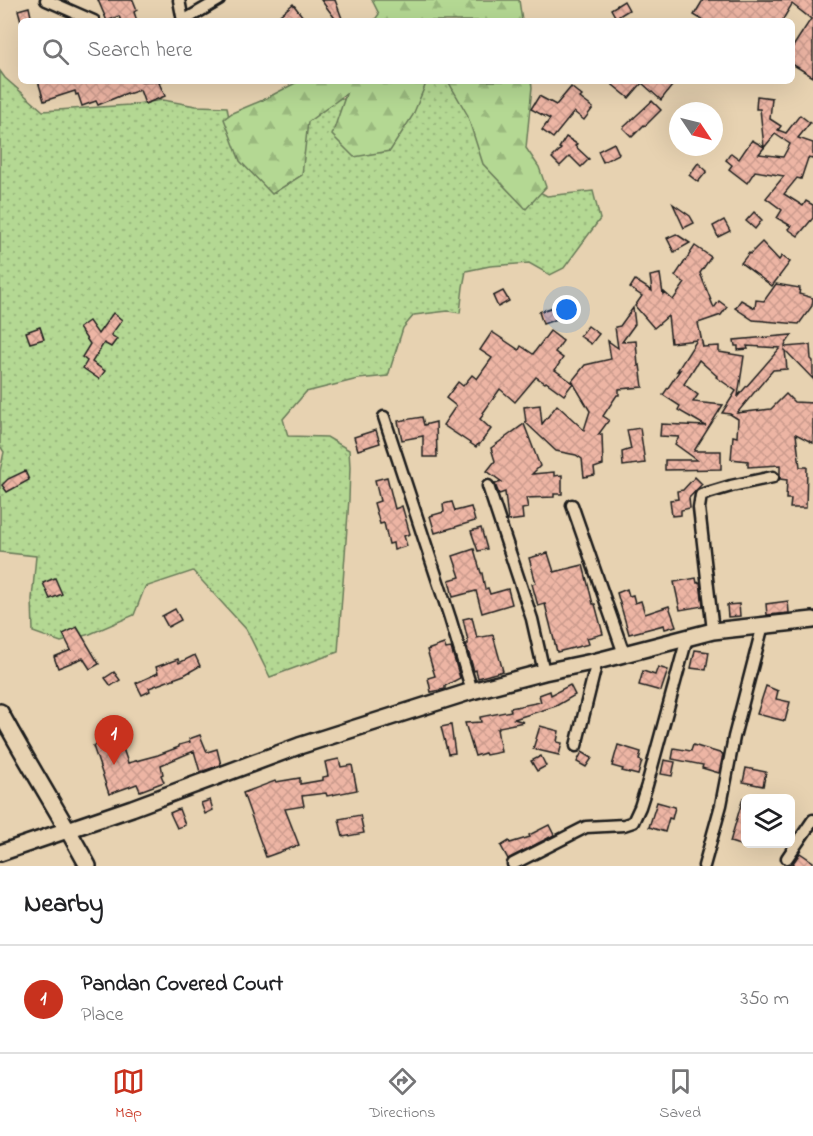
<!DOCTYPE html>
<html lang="en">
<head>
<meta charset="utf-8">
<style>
  :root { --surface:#fff; --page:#f2f2f2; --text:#202124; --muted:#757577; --line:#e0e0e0; --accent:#c8321e }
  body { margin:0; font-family:"Indie Flower",sans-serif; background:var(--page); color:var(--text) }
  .controls { position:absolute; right:18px; bottom:18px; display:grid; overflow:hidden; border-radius:9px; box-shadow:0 6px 24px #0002 }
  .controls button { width:54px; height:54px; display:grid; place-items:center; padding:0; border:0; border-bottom:2px solid var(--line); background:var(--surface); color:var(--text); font:30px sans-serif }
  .compass { position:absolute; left:669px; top:102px; width:54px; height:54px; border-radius:50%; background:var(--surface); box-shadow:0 6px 24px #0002; rotate:125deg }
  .you { position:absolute; left:567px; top:310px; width:21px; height:21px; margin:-15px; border:4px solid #fff; border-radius:50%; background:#1a73e8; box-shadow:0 0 0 9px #1a73e833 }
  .badge { display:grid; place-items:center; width:39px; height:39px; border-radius:50%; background:var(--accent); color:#fff; font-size:20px; font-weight:700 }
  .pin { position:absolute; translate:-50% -50px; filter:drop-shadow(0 2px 3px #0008) }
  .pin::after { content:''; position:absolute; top:32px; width:21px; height:18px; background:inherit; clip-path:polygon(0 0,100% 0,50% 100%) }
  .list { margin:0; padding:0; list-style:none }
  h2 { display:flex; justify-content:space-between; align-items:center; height:78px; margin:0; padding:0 24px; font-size:26px }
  h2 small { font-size:20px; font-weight:400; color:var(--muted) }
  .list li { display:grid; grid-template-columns:39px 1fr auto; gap:18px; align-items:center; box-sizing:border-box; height:108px; padding:0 24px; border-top:2px solid var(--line) }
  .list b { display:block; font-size:22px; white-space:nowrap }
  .list p { margin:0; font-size:20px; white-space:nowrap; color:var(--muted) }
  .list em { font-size:20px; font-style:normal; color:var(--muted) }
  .icon { flex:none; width:33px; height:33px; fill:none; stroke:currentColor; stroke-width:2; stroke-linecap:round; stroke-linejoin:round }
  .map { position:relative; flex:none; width:813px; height:866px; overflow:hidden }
  .search { position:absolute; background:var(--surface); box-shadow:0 6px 24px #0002; left:18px; right:18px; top:18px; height:66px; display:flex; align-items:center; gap:15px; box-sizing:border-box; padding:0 21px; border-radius:9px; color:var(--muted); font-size:22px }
  .sheet { height:186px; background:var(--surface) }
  nav { display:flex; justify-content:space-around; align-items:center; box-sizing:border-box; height:84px; border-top:2px solid var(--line); background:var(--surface); font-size:16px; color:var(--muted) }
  nav a { display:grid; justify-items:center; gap:3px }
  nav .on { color:var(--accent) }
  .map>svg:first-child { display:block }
</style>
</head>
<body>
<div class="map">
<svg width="813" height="866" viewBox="0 0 813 866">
  <defs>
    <pattern id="grass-dots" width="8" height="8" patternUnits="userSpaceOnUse" patternTransform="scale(1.5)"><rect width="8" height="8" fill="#b4d893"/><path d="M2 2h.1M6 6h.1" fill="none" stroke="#9ab97e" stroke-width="1.8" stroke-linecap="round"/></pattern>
    <pattern id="forest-firs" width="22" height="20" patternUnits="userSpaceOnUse" patternTransform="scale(1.5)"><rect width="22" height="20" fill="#b4d893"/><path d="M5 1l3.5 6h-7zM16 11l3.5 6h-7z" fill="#9ab97e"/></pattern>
    <pattern id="building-cross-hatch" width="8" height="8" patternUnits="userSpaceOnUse" patternTransform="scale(1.5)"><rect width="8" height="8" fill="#edb5a4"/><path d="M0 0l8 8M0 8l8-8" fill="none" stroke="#cb9b8d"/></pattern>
  </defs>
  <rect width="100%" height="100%" fill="#e7d2b1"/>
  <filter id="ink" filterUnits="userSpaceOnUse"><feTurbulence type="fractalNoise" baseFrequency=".0167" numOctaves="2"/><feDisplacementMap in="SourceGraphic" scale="12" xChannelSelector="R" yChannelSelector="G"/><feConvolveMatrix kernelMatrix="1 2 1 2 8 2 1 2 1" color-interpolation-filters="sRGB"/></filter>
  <g filter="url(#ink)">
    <polygon fill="url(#grass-dots)" stroke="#687a58" stroke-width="1.5" points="0,71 5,78 43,111 129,105 163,100 196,106 227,107 230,124 295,124 327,91 347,101 393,81 465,81 512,177 547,196 593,191 600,219 564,268 550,275 529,263 490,266 466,271 463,287 460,313 448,311 414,315 403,328 388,376 358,379 306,392 283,419 288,436 327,437 349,450 350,467 349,499 338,652 270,677 246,629 193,571 145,587 134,615 90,634 61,642 33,632 32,599 36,556 0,552 0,471 4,452 0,446"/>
    <g fill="url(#forest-firs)" stroke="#687a58" stroke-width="1.5">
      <polygon points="372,0 519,0 522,21 374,21 379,14"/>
      <polygon points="299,81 427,81 413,115 390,151 354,157 332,135 346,94 308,122 302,175 272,194 240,161 224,119 232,113 263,100"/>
      <polygon points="448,81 531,81 532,87 526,148 539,167 546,187 526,209 483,164 467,114"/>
    </g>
    <g fill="url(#building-cross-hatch)" stroke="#1c1c1c" stroke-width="1.5" fill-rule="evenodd">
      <polygon points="98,0 133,0 137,10 134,12 137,21 121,21 119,16 107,21"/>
      <polygon points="321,0 335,0 343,21 337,21"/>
      <polygon points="703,0 813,0 813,77 792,64 792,48 811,19 792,4 782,21 704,21 694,15"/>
      <polygon points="624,1 629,10 616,18 611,9"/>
      <polygon points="293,4 306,21 284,21 280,15"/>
      <polygon points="29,7 32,21 21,21 18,10"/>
      <polygon points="38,81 161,81 159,83 165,96 145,104 140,90 128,94 127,93 98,105 96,101 82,106 78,94 76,95 75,91 44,101"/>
      <polygon points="608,81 665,81 672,86 661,100 642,83 629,98"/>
      <polygon points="571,87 582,96 580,98 593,108 584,120 574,112 553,138 542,130 550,119 531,109 539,96 556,105"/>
      <path d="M757,96L772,98L770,119L781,126L778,130L786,133L800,115L810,123L798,138L813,143V159L808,158L801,179L797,178L784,194L803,206L806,201L813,205V218L798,236L788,229L791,226L777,218L782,210L766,198L784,176L755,171L747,183L729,169L732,165L726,160L731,153L739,159L752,140L764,147L760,109H756ZM775,134L790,144L783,157L759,154Z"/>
      <polygon points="652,101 661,110 645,126 644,125 632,137 623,128"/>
      <polygon points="566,137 577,144 575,146 589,159 581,167 570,156 560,166 552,158 561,149 559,148"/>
      <polygon points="614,143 619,154 603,162 598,151"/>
      <polygon points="698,163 707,171 698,182 689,175"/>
      <polygon points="673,204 690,216 694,223 684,228"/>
      <polygon points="754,212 762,220 755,229 746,221"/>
      <polygon points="724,220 730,231 718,237 713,226"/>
      <polygon points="676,234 690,243 674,252 667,238"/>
      <polygon points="762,242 779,260 782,256 790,262 772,286 741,263 749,253 750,254"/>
      <polygon points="695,246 711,257 700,273 714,308 719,301 727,307 721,315 698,323 703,347 719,346 719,352 744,356 738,396 780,348 747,346 748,349 738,350 738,346 735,346 734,340 792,335 785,345 785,347 810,345 811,359 813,361 813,379 785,350 787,369 773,370 737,413 771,409 786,394 794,402 813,403 813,443 796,434 800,467 807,467 806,508 790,508 791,499 786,499 787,480 780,479 780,465 748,467 748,461 731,459 733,436 737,437 738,419 730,414 722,413 736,391 716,377 717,376 699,360 684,384 698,395 693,402 723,405 694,451 721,451 721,469 665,470 665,460 697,460 675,444 679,437 660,436 661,424 706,426 678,410 680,406 663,395 680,370 677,371 697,340 671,343 668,316 654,328 635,306 642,296 630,288 635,280 652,291 650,276 660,274 663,294 664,292 673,300 685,283 675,276"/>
      <polygon points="776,284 800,288 799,294 813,298 812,306 799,324 753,320 735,308 741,300 755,308 756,300 764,301"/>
      <polygon points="503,291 509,301 498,307 493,296"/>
      <polygon points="553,307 557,319 543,324 539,312"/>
      <polygon points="633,308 635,324 622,342 636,341 638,366 640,365 643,387 619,389 619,395 617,395 603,416 609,420 598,435 602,434 603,465 594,468 595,475 584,477 582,459 576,455 556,451 526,423 524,407 540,405 542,424 557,405 584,430 590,411 572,381 585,365 611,359 608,341 618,348 615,327 620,326"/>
      <polygon points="113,313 122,320 111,335 117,339 111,347 104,343 92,362 105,371 99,379 83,368 87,361 82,357 90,344 79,328 89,321 98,334"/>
      <polygon points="588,326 599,334 591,344 580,336"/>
      <polygon points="40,327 44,339 30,343 26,332"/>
      <polygon points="550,331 563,341 555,352 563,358 555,370 573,383 564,395 546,382 545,383 536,377 515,402 500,389 483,413 484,414 480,419 491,429 479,445 478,444 476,447 443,425 456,406 446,398 458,382 463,386 472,375 477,379 492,358 480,350 492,332 519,350 521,346 533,354"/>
      <polygon points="422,417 424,425 436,422 437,457 423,457 423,436 402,440 398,421"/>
      <polygon points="524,424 540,466 532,474 554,472 554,476 562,475 562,494 554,494 554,497 526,498 528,508 522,509 523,519 508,521 505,492 499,494 495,484 502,482 487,471 495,461 491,448"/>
      <polygon points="640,428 645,463 623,466 622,452 631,449 627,430"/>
      <polygon points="376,430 380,443 358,450 354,437"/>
      <polygon points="25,471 29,480 7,492 2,485 8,479"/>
      <polygon points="387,477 395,509 402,506 410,534 404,536 407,546 394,550 393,543 389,544 384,523 380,524 374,503 380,501 375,480"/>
      <polygon points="695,477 702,484 689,498 690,508 681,510 681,515 672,516 670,500 678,499 677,491 683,490"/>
      <polygon points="452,502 455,511 471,507 475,521 435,533 430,516 444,512 443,504"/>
      <polygon points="481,528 487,549 478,551 471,531"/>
      <polygon points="474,549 481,573 482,573 485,589 488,588 490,594 508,589 512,604 482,613 476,591 453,597 449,580 460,577 453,556"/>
      <polygon points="548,553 554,572 583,565 593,604 595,604 603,634 587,638 589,644 557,652 545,604 538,606 532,584 536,583 529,558"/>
      <polygon points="55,578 62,594 50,599 43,583"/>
      <polygon points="696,578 697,583 700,582 703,606 680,610 674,582"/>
      <polygon points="627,589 629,596 633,595 635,603 641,601 645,614 669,606 676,626 665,629 664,625 629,634 617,593"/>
      <polygon points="788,601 789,613 767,615 766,604"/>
      <polygon points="739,604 740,616 728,617 727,605"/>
      <polygon points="175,609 181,620 168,627 162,616"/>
      <polygon points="472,617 477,638 493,635 503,671 478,678 476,670 474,671 466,644 468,644 468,641 463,619"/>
      <polygon points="77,627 99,664 90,669 83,658 58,668 54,657 71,650 63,634"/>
      <polygon points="444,644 446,649 451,648 460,678 445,686 445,689 431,692 428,678 435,676 427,650"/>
      <polygon points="695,650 709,652 706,670 691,668"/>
      <polygon points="195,655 200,666 184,675 149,688 150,691 142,695 136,683 158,673 156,667 178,659 179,663"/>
      <polygon points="658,667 668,670 661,691 639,685 643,671 655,675"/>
      <polygon points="114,672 120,680 111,686 105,678"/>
      <polygon points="570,685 575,695 556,706 514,719 524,722 499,727 499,729 497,729 501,752 486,755 485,753 475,756 465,723 481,722 480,717 511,711 510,708 541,702 539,695 550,691 551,695"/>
      <polygon points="766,686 778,691 776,699 790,702 785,721 757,714"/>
      <polygon points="451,725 455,753 448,754 441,727"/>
      <polygon points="540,726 559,731 557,742 562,743 559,755 533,749"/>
      <polygon points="200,735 207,752 217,749 221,765 200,772 194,751 161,765 163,774 161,775 164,782 140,791 137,784 109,794 93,746 119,737 128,763 158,755 179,747 179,745 190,742 189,739"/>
      <polygon points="618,745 641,752 639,760 642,761 638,775 622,771 623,769 612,766"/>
      <polygon points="693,745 723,754 719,773 702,768 703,765 672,759 674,748 691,751"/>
      <polygon points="582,752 592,758 586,767 577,762"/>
      <polygon points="541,756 546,766 537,771 531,761"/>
      <polygon points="339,759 341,767 352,765 357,790 327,796 326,793 302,796 304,806 285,809 299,845 266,857 243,793 275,781 276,782 300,778 300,784 323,780 323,777 328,776 325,762"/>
      <polygon points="664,760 675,762 672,776 661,774"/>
      <polygon points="746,768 766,772 763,786 743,782"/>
      <polygon points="743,798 746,799 746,847 730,842"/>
      <polygon points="210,800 213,810 205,814 201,803"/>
      <polygon points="657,802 675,807 672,819 669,818 665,832 649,827"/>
      <polygon points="179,809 185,825 177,828 170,813"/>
      <polygon points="360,815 364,833 343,837 339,819"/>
      <polygon points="549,825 554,835 508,859 501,846 509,841 510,843 530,837 529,835"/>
      <polygon points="800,853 813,862 813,866 791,866"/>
    </g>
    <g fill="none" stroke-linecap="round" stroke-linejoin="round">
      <defs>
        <g id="street">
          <polyline points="46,0 94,21"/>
          <polyline points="179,0 183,21"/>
          <polyline points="183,21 219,0"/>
          <polyline points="384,417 450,618 472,691"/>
          <polyline points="488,486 532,619 544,672"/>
          <polyline points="572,505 624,654"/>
          <polyline points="713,631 699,508 701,495 731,486 773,477"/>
          <polyline points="576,746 597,661"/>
          <polyline points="787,858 813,820"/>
          <polyline points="513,864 586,827 624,825 633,822 640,807 647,785 687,638"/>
          <polyline points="704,866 721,805 734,737 763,625"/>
        </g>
        <g id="secondary">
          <path d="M0,712C28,764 60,814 88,866"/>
          <polyline points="0,853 132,808 299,746 472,691 544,672 597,661 713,631 813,620"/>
        </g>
      </defs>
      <use href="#street" stroke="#1c1c1c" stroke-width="15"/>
      <use href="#secondary" stroke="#1c1c1c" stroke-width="20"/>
      <use href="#street" stroke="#e7d2b1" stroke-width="10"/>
      <use href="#secondary" stroke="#e7d2b1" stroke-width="15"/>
    </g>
  </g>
</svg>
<div class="controls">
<button><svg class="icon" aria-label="layers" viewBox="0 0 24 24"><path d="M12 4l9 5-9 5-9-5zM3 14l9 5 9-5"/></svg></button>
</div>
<svg class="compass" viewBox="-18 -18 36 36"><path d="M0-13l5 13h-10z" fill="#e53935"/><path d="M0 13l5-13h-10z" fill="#757577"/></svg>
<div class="you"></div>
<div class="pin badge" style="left:114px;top:765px">1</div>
<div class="search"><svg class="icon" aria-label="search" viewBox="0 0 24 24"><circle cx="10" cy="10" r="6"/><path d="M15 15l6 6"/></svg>Search here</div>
</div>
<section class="sheet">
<h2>Nearby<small></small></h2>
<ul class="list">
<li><span class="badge">1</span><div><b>Pandan Covered Court</b><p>Place</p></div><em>350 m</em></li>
</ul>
</section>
<nav>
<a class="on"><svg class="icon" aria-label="map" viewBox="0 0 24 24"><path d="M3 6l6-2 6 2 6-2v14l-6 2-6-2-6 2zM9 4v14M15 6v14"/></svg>Map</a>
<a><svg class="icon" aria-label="directions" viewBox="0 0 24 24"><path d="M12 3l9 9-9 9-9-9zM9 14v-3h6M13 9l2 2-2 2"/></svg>Directions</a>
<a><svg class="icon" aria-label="saved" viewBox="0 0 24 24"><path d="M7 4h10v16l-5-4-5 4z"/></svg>Saved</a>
</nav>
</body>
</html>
